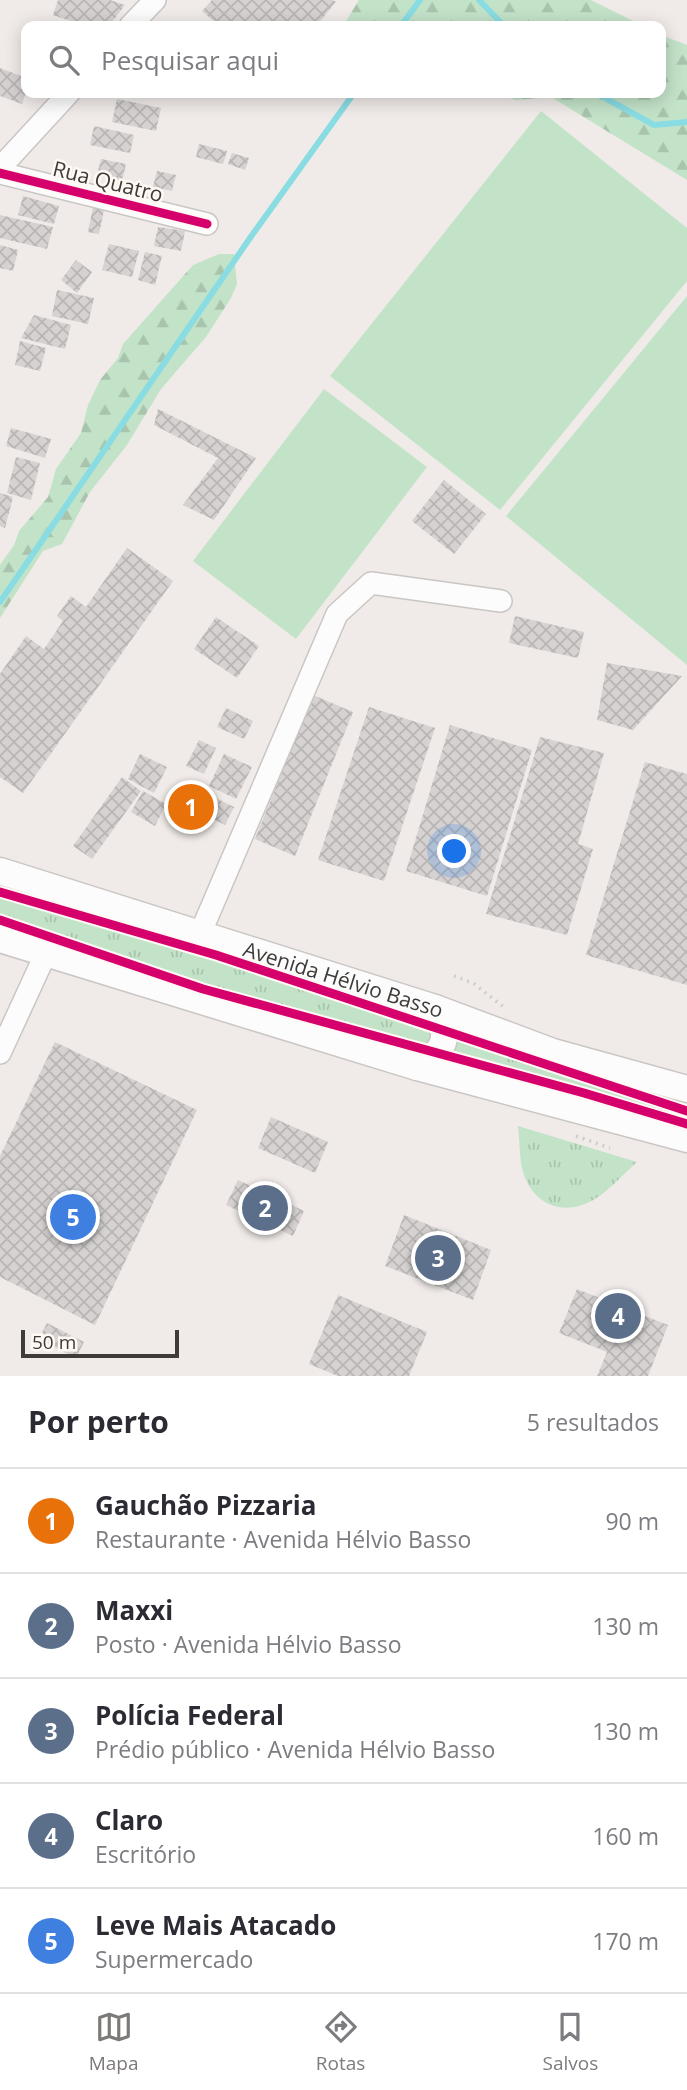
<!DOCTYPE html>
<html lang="pt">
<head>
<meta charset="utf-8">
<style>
  :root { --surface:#fff; --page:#f7f7f7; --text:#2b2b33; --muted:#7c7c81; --line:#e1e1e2; --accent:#7c7976 }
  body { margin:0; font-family:"Open Sans",sans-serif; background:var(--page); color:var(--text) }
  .scale { position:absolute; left:21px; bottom:18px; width:158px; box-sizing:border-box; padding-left:7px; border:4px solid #3e3b39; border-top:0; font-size:19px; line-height:24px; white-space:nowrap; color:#3e3b39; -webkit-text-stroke:5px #fff8f3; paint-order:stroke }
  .you { position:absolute; left:455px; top:852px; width:24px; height:24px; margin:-18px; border:5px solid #fff; border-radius:50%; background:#1a73e8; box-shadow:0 0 0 10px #1a73e833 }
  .badge { display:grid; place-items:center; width:46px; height:46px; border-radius:50%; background:var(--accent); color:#fff; font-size:23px; font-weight:700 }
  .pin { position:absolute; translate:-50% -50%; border:4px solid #fff; box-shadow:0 2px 7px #0006 }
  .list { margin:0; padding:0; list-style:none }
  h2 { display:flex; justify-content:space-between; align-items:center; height:91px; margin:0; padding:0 28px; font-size:30px }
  h2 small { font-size:23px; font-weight:400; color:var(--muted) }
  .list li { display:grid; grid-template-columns:46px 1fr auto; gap:21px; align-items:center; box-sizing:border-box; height:105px; padding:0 28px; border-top:2px solid var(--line) }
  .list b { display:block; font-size:26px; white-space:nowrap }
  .list p { margin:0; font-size:23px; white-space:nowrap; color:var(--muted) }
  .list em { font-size:23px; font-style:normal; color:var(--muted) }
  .icon { flex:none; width:38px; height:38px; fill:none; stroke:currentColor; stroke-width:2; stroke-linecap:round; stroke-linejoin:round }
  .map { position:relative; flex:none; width:687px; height:1376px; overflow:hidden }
  .search { position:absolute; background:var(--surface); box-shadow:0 4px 18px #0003; left:21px; right:21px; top:21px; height:77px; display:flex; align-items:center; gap:18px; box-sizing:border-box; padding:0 24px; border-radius:14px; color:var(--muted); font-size:26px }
  .sheet { height:616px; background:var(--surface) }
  nav { display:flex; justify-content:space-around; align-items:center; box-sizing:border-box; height:98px; border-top:2px solid var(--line); background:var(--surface); font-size:19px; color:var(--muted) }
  nav a { display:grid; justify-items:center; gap:4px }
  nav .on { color:var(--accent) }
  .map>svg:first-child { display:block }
</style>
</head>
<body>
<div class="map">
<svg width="687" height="1376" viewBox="0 0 687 1376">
  <defs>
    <pattern id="grass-tufts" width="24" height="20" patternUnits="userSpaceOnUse" patternTransform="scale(1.75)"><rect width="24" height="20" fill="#c3e3c9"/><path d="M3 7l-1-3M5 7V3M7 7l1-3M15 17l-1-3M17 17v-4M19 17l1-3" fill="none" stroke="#a9c4ad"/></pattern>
    <pattern id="forest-firs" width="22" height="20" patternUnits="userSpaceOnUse" patternTransform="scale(1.75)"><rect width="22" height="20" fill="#c3e3c9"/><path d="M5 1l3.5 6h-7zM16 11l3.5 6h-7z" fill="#a9c4ad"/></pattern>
    <pattern id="building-cross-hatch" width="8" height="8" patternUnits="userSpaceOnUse" patternTransform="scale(1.75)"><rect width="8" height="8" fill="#d5d2d1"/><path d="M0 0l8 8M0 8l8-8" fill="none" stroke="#b8b5b4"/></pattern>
  </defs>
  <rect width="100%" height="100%" fill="#f0ebe8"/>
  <g fill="url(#grass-tufts)">
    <polygon points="0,894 214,957 432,1034 427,1047 204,985 0,915"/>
    <polygon points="456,1040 531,1061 687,1114 687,1120 585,1089 454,1053"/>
    <path d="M518,1126L637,1162C624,1173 610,1190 595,1199C567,1216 536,1208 524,1175C519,1161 520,1142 518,1126Z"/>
  </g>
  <g fill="url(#forest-firs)">
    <polygon points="359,0 591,0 643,26 343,26"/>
    <polygon points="661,35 687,45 687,180 551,97 515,100 499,93 661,93"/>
    <polygon points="219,254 234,254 237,284 231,298 206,337 161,389 127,445 90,492 62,544 43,551 0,618 0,565 14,545 19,531 48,497 56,469 81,433 88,405 100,380 118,358 123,344 193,265"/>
  </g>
  <g fill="#c3e3c9">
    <polygon points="541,111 687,228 687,281 500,510 330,376"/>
    <polygon points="687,296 687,665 506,516"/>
    <polygon points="324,389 427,467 296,639 193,561"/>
  </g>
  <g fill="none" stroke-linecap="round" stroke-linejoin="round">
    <g stroke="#8adce3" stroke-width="6">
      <polyline points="479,0 504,26"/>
      <polyline points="401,26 420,0"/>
      <polyline points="596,93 654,125 687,122"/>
      <polyline points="0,602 250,238 354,93"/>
    </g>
  </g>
  <g fill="url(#building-cross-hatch)">
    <polygon points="58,0 110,0 125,5 109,26 85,26 53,15"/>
    <polygon points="212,0 333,0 336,2 316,26 219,26 202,11"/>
    <polygon points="0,68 26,78 26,92 22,104 0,96"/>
    <polygon points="117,99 161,108 156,131 112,122"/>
    <polygon points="94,126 134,135 130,153 90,145"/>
    <polygon points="199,144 227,151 223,164 196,157"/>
    <polygon points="232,153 249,158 245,170 228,164"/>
    <polygon points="101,159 126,164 122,181 97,175"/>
    <polygon points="157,171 176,175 172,191 153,187"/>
    <polygon points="23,196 59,206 54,224 18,215"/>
    <polygon points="93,207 104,210 99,234 88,232"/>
    <polygon points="0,215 53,227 47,249 0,238"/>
    <polygon points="158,227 185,231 181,251 154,246"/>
    <polygon points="109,244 139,251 132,277 102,270"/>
    <polygon points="0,245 18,250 13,271 0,268"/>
    <polygon points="145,252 162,256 155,285 138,280"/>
    <polygon points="76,260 92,272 77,293 61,280"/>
    <polygon points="57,290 94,298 88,324 52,316"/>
    <polygon points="34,315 71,325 65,349 21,338"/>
    <polygon points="20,341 46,348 40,371 15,365"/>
    <polygon points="158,409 256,458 214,520 183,505 218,458 154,425"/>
    <polygon points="11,428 51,439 45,458 6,446"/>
    <polygon points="16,457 40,463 31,500 7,493"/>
    <polygon points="444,480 486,514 454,554 412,521"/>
    <polygon points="0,493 13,497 5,528 0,526"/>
    <polygon points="127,548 173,581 23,793 0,777 0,674 26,636 44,649 63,621 57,616 71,596 86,607"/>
    <polygon points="515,616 584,632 578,658 509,643"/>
    <polygon points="216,617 259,646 237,678 194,649"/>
    <polygon points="607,663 682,676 633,730 597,720"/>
    <polygon points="313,695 353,712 295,856 255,839"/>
    <polygon points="369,707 435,728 384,881 318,860"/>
    <polygon points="226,708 253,721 244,739 217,727"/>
    <polygon points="450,725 532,750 487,896 406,871"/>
    <polygon points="540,737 604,753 578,844 593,849 567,935 486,914"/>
    <polygon points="199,740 216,748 204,774 186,766"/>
    <polygon points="140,754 167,767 154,793 128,779"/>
    <polygon points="224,754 252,767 236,799 209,786"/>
    <polygon points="645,762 687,774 687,985 586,955"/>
    <polygon points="122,777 141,791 92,859 73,846"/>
    <polygon points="191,786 234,807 225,825 182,803"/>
    <polygon points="143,791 166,804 155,826 131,812"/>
    <polygon points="55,1042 197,1110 95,1325 0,1277 0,1156"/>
    <polygon points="271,1117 328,1142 315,1173 258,1148"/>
    <polygon points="238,1180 304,1211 293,1236 226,1205"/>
    <polygon points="404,1215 491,1250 473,1300 385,1266"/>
    <polygon points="577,1289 668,1325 648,1376 597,1376 607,1352 559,1333"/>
    <polygon points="338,1295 427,1332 409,1376 338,1376 309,1364"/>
    <polygon points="47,1323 84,1342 76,1358 39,1339"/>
  </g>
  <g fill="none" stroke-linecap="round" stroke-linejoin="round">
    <defs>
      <g id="minor">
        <polyline points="130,26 155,0"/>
        <polyline points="0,168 69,93"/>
        <polyline points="0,173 207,224"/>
        <polyline points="200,934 337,614 371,583 501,601"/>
        <polyline points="0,1053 46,953"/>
      </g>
      <g id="major">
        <path id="s1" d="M0,871L435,1008L553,1052L687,1089"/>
        <polyline points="0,939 417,1067 687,1139"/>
        <path d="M417,1067C445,1050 452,1039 435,1008"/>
      </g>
    </defs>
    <use href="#minor" stroke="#cac6c3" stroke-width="24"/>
    <use href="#major" stroke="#cac6c3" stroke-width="29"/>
    <g stroke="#cecdcb" stroke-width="3.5" stroke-dasharray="2 5" stroke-linecap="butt">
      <polyline points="454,976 473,983 505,1008"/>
      <polyline points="576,1136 610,1148"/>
    </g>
    <use href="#minor" stroke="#fdfcfc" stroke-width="21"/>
    <use href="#major" stroke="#fdfcfc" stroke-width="26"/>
    <defs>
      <g id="cycleway">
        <polyline points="0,173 207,224"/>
        <polyline points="0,892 216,955 687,1111"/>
        <polyline points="0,920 203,989 584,1093 687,1124"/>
      </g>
    </defs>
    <use href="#cycleway" stroke="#fff8f3" stroke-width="13"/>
    <use href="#cycleway" stroke="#d6006c" stroke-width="9"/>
  </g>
  <g text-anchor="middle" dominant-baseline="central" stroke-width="5" stroke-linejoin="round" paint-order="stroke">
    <g font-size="21" fill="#3e3b39" stroke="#fff8f3">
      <text transform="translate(108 181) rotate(14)">Rua Quatro</text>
      <text stroke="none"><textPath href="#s1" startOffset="360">Avenida Hélvio Basso</textPath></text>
    </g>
  </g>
</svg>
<div class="scale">50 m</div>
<div class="you"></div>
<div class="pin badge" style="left:191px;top:807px;background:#e8710a">1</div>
<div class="pin badge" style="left:265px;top:1208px;background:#5c6f8a">2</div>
<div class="pin badge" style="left:438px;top:1258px;background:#5c6f8a">3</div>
<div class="pin badge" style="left:618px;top:1316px;background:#5c6f8a">4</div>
<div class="pin badge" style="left:73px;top:1217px;background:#3f7fe0">5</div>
<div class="search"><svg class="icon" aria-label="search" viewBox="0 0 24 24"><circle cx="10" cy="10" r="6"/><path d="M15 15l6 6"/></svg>Pesquisar aqui</div>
</div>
<section class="sheet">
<h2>Por perto<small>5 resultados</small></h2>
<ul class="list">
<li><span class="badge" style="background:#e8710a">1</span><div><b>Gauchão Pizzaria</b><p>Restaurante · Avenida Hélvio Basso</p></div><em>90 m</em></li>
<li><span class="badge" style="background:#5c6f8a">2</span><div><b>Maxxi</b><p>Posto · Avenida Hélvio Basso</p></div><em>130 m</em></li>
<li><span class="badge" style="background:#5c6f8a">3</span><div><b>Polícia Federal</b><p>Prédio público · Avenida Hélvio Basso</p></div><em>130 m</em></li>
<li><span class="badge" style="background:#5c6f8a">4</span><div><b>Claro</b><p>Escritório</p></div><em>160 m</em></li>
<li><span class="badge" style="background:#3f7fe0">5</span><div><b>Leve Mais Atacado</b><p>Supermercado</p></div><em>170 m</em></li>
</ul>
</section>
<nav>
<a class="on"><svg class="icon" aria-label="map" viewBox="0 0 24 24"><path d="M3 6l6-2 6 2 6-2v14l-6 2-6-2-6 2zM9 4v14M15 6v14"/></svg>Mapa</a>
<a><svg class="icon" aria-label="directions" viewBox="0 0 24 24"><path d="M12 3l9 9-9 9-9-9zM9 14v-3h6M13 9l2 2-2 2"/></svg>Rotas</a>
<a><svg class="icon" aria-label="saved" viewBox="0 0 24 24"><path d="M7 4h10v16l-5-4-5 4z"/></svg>Salvos</a>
</nav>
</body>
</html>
